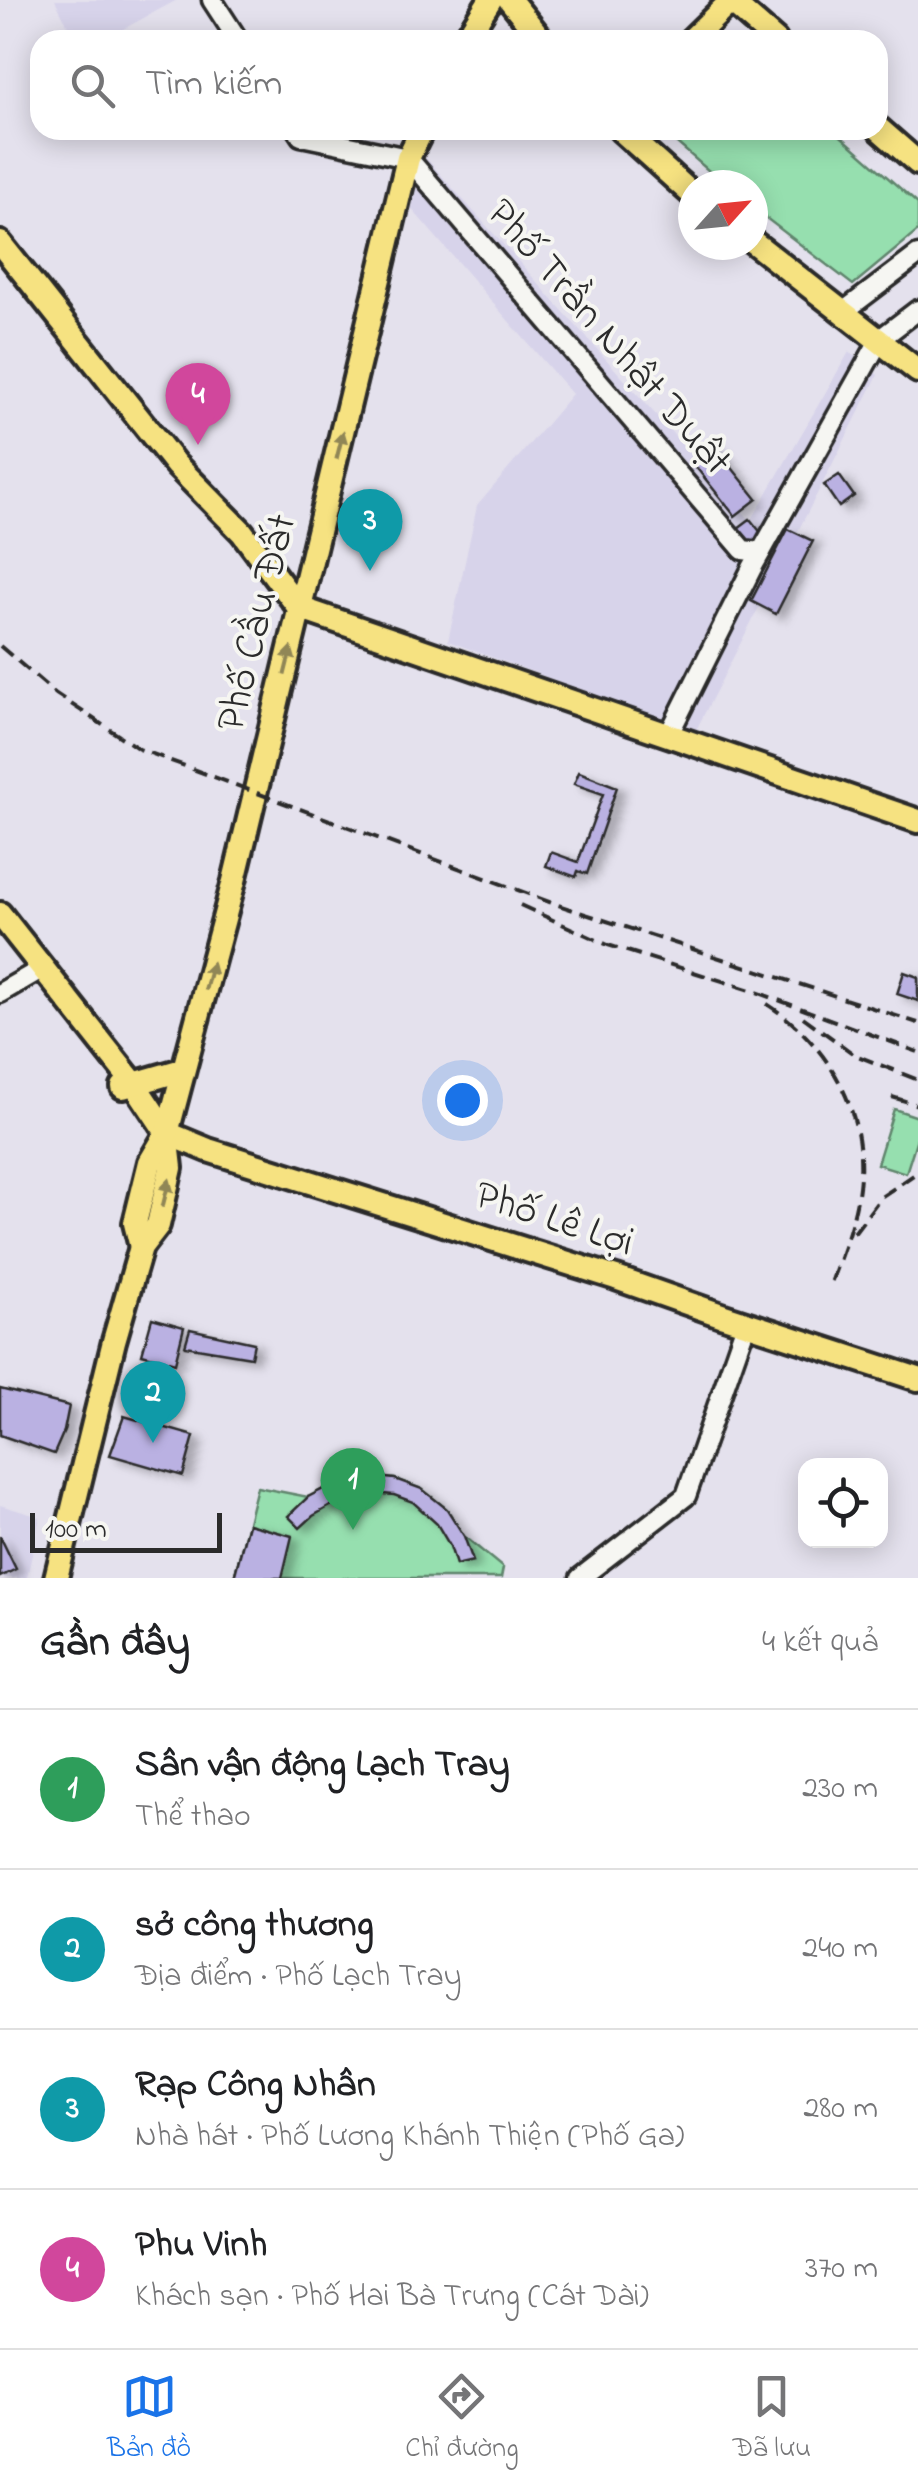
<!DOCTYPE html>
<html lang="vi">
<head>
<meta charset="utf-8">
<style>
  :root { --surface:#fff; --page:#f2f2f2; --text:#202124; --muted:#757577; --line:#e0e0e0; --accent:#1a73e8 }
  body { margin:0; font-family:"Indie Flower",sans-serif; background:var(--page); color:var(--text) }
  .controls { position:absolute; right:30px; bottom:30px; display:grid; overflow:hidden; border-radius:20px; box-shadow:0 5px 25px #0003 }
  .controls button { width:90px; height:90px; display:grid; place-items:center; padding:0; border:0; border-bottom:2px solid var(--line); background:var(--surface); color:var(--text); font:50px sans-serif }
  .compass { position:absolute; left:678px; top:170px; width:90px; height:90px; border-radius:50%; background:var(--surface); box-shadow:0 5px 25px #0003; rotate:63deg }
  .scale { position:absolute; left:30px; bottom:25px; width:192px; box-sizing:border-box; padding-left:10px; border:5px solid #2b2b2b; border-top:0; font-size:28px; line-height:35px; white-space:nowrap; color:#2b2b2b; -webkit-text-stroke:8px #f6f6f2; paint-order:stroke }
  .you { position:absolute; left:462px; top:1100px; width:35px; height:35px; margin:-25px; border:8px solid #fff; border-radius:50%; background:#1a73e8; box-shadow:0 0 0 15px #1a73e833 }
  .badge { display:grid; place-items:center; width:65px; height:65px; border-radius:50%; background:var(--accent); color:#fff; font-size:32px; font-weight:700 }
  .pin { position:absolute; translate:-50% -82px; filter:drop-shadow(0 2px 5px #0008) }
  .pin::after { content:''; position:absolute; top:52px; width:35px; height:30px; background:inherit; clip-path:polygon(0 0,100% 0,50% 100%) }
  .list { margin:0; padding:0; list-style:none }
  h2 { display:flex; justify-content:space-between; align-items:center; height:130px; margin:0; padding:0 40px; font-size:42px }
  h2 small { font-size:32px; font-weight:400; color:var(--muted) }
  .list li { display:grid; grid-template-columns:65px 1fr auto; gap:30px; align-items:center; box-sizing:border-box; height:160px; padding:0 40px; border-top:2px solid var(--line) }
  .list b { display:block; font-size:38px; white-space:nowrap }
  .list p { margin:0; font-size:32px; white-space:nowrap; color:var(--muted) }
  .list em { font-size:32px; font-style:normal; color:var(--muted) }
  .icon { flex:none; width:55px; height:55px; fill:none; stroke:currentColor; stroke-width:2; stroke-linecap:round; stroke-linejoin:round }
  .map { position:relative; flex:none; width:918px; height:1578px; overflow:hidden }
  .search { position:absolute; background:var(--surface); box-shadow:0 5px 25px #0003; left:30px; right:30px; top:30px; height:110px; display:flex; align-items:center; gap:25px; box-sizing:border-box; padding:0 35px; border-radius:30px; color:var(--muted); font-size:38px }
  .sheet { height:770px; background:var(--surface) }
  nav { display:flex; justify-content:space-around; align-items:center; box-sizing:border-box; height:140px; border-top:2px solid var(--line); background:var(--surface); font-size:28px; color:var(--muted) }
  nav a { display:grid; justify-items:center; gap:5px }
  nav .on { color:var(--accent) }
  .map>svg:first-child { display:block }
</style>
</head>
<body>
<div class="map">
<svg width="918" height="1578" viewBox="0 0 918 1578">
  <defs>
    <filter id="shadow"><feDropShadow dx="8" dy="4.5" stdDeviation="5" flood-color="#0004"/></filter>
  </defs>
  <rect width="100%" height="100%" fill="#e4e1ed"/>
  <filter id="ink" filterUnits="userSpaceOnUse"><feTurbulence type="fractalNoise" baseFrequency=".01" numOctaves="2"/><feDisplacementMap in="SourceGraphic" scale="20" xChannelSelector="R" yChannelSelector="G"/><feConvolveMatrix kernelMatrix="1 2 1 2 8 2 1 2 1" color-interpolation-filters="sRGB"/></filter>
  <g filter="url(#ink)">
    <g fill="#d7d3ea">
      <polygon points="55,0 177,0 103,40 75,40"/>
      <polygon points="424,156 751,521 849,352 878,375 695,732 448,641 477,506 572,394 410,207"/>
      <polygon points="0,1505 40,1517 27,1578 0,1578"/>
    </g>
    <g fill="#96dfaf" stroke="#60856d" stroke-width="2.5">
      <polygon points="662,130 834,130 918,204 918,231 853,285 753,208 753,185 725,185"/>
      <polygon points="894,1109 918,1117 918,1135 906,1173 877,1164"/>
      <polygon points="367,1476 395,1479 422,1489 447,1509 464,1536 503,1568 501,1578 234,1578 257,1487 308,1497 335,1483"/>
    </g>
    <g fill="#bab1e2" stroke="#2b2b2b" stroke-width="2.5" filter="url(#shadow)">
      <polygon points="713,444 757,499 735,516 691,461"/>
      <polygon points="839,475 854,496 839,507 824,485"/>
      <polygon points="750,519 762,534 750,544 738,528"/>
      <polygon points="788,529 813,541 776,614 751,601"/>
      <polygon points="579,772 617,787 587,874 578,871 576,877 546,866 551,852 578,862 603,794 574,784"/>
      <polygon points="904,972 918,977 918,1001 897,994"/>
      <polygon points="152,1318 184,1327 175,1363 142,1354"/>
      <polygon points="190,1329 254,1343 251,1357 185,1346"/>
      <polygon points="135,1370 159,1375 152,1407 128,1402"/>
      <polygon points="0,1389 69,1406 64,1431 54,1454 0,1435"/>
      <polygon points="124,1416 194,1436 183,1476 110,1455"/>
      <polygon points="367,1476 395,1479 422,1489 447,1509 464,1536 473,1561 456,1565 450,1546 437,1524 413,1502 394,1495 371,1493 341,1500 313,1516 300,1528 288,1516 308,1497 335,1483"/>
      <polygon points="248,1524 268,1530 255,1578 234,1578"/>
      <polygon points="248,1524 292,1536 282,1578 234,1578"/>
      <polygon points="0,1536 16,1569 0,1577"/>
    </g>
    <g fill="none" stroke-linecap="round" stroke-linejoin="round">
      <defs>
        <g id="minor">
          <polyline points="212,0 238,40"/>
          <polyline points="297,130 301,136 408,158 743,550 761,552"/>
          <polyline points="843,312 918,255"/>
          <polyline points="669,734 752,568 880,339 918,310"/>
          <polyline points="0,993 43,968"/>
          <polyline points="580,1578 686,1496 746,1324"/>
        </g>
        <g id="major">
          <polyline points="510,0 542,40"/>
          <polyline points="729,0 775,40"/>
          <polyline points="465,40 490,0"/>
          <polyline points="691,40 732,0"/>
          <polyline points="878,128 918,163"/>
          <polyline points="621,130 693,195"/>
          <polyline points="753,242 918,371"/>
          <polyline points="0,243 176,465 242,532 299,608"/>
          <polyline points="299,608 918,821"/>
          <polyline points="0,914 135,1085 167,1133 171,1168 158,1225 141,1247 114,1341 56,1578"/>
          <polyline points="123,1087 182,1070"/>
          <polyline points="167,1133 208,1150 616,1278 724,1316 918,1379"/>
          <polyline points="141,1247 135,1223 150,1162 167,1133 234,881 408,158 422,130"/>
        </g>
      </defs>
      <use href="#minor" stroke="#2b2b2b" stroke-width="25"/>
      <use href="#major" stroke="#2b2b2b" stroke-width="30"/>
      <use href="#minor" stroke="#f6f6f2" stroke-width="18"/>
      <use href="#major" stroke="#f6e281" stroke-width="22"/>
      <g stroke="#2b2b2b" stroke-width="4" stroke-dasharray="15 8" stroke-linecap="butt">
        <polyline points="0,646 56,694 139,749 555,904 918,1023"/>
        <polyline points="520,905 608,945 757,992 918,1052"/>
        <path d="M767,1004C828,1044 868,1111 859,1187C855,1220 842,1252 831,1283"/>
        <polyline points="803,1017 855,1055 918,1080"/>
        <polyline points="892,1097 918,1105"/>
        <polyline points="854,1233 881,1197 918,1172"/>
      </g>
    </g>
    <defs><path id="oneway-solid" d="M-6-.8H1V-3.2L6.5 0L1 3.2V.8H-6Z" transform="scale(2.5)"/></defs>
    <g fill="#908656">
      <use href="#oneway-solid" transform="translate(340 445) rotate(-76)"/>
      <use href="#oneway-solid" transform="translate(288 661) rotate(-76)"/>
      <use href="#oneway-solid" transform="translate(209 976) rotate(-75)"/>
      <use href="#oneway-solid" transform="translate(166 1193) rotate(-76)"/>
    </g>
  </g>
  <g text-anchor="middle" dominant-baseline="central" stroke-width="8" stroke-linejoin="round" paint-order="stroke">
    <g font-size="42" fill="#2b2b2b" stroke="#f6f6f2">
      <text transform="translate(608 338) rotate(49)">Phố Trần Nhật Duật</text>
      <text transform="translate(258 623) rotate(-76)">Phố Cầu Đất</text>
      <text transform="translate(554 1220) rotate(18)">Phố Lê Lợi</text>
    </g>
  </g>
</svg>
<div class="controls">
<button><svg class="icon" aria-label="locate" viewBox="0 0 24 24"><circle cx="12" cy="12" r="6"/><path d="M12 2v4M12 18v4M2 12h4M18 12h4"/></svg></button>
</div>
<svg class="compass" viewBox="-18 -18 36 36"><path d="M0-13l5 13h-10z" fill="#e53935"/><path d="M0 13l5-13h-10z" fill="#757577"/></svg>
<div class="scale">100 m</div>
<div class="you"></div>
<div class="pin badge" style="left:353px;top:1530px;background:#2e9e5b">1</div>
<div class="pin badge" style="left:153px;top:1443px;background:#0f9aa8">2</div>
<div class="pin badge" style="left:370px;top:571px;background:#0f9aa8">3</div>
<div class="pin badge" style="left:198px;top:445px;background:#d1479c">4</div>
<div class="search"><svg class="icon" aria-label="search" viewBox="0 0 24 24"><circle cx="10" cy="10" r="6"/><path d="M15 15l6 6"/></svg>Tìm kiếm</div>
</div>
<section class="sheet">
<h2>Gần đây<small>4 kết quả</small></h2>
<ul class="list">
<li><span class="badge" style="background:#2e9e5b">1</span><div><b>Sân vận động Lạch Tray</b><p>Thể thao</p></div><em>230 m</em></li>
<li><span class="badge" style="background:#0f9aa8">2</span><div><b>sở công thương</b><p>Địa điểm · Phố Lạch Tray</p></div><em>240 m</em></li>
<li><span class="badge" style="background:#0f9aa8">3</span><div><b>Rạp Công Nhân</b><p>Nhà hát · Phố Lương Khánh Thiện (Phố Ga)</p></div><em>280 m</em></li>
<li><span class="badge" style="background:#d1479c">4</span><div><b>Phu Vinh</b><p>Khách sạn · Phố Hai Bà Trưng (Cát Dài)</p></div><em>370 m</em></li>
</ul>
</section>
<nav>
<a class="on"><svg class="icon" aria-label="map" viewBox="0 0 24 24"><path d="M3 6l6-2 6 2 6-2v14l-6 2-6-2-6 2zM9 4v14M15 6v14"/></svg>Bản đồ</a>
<a><svg class="icon" aria-label="directions" viewBox="0 0 24 24"><path d="M12 3l9 9-9 9-9-9zM9 14v-3h6M13 9l2 2-2 2"/></svg>Chỉ đường</a>
<a><svg class="icon" aria-label="saved" viewBox="0 0 24 24"><path d="M7 4h10v16l-5-4-5 4z"/></svg>Đã lưu</a>
</nav>
</body>
</html>
